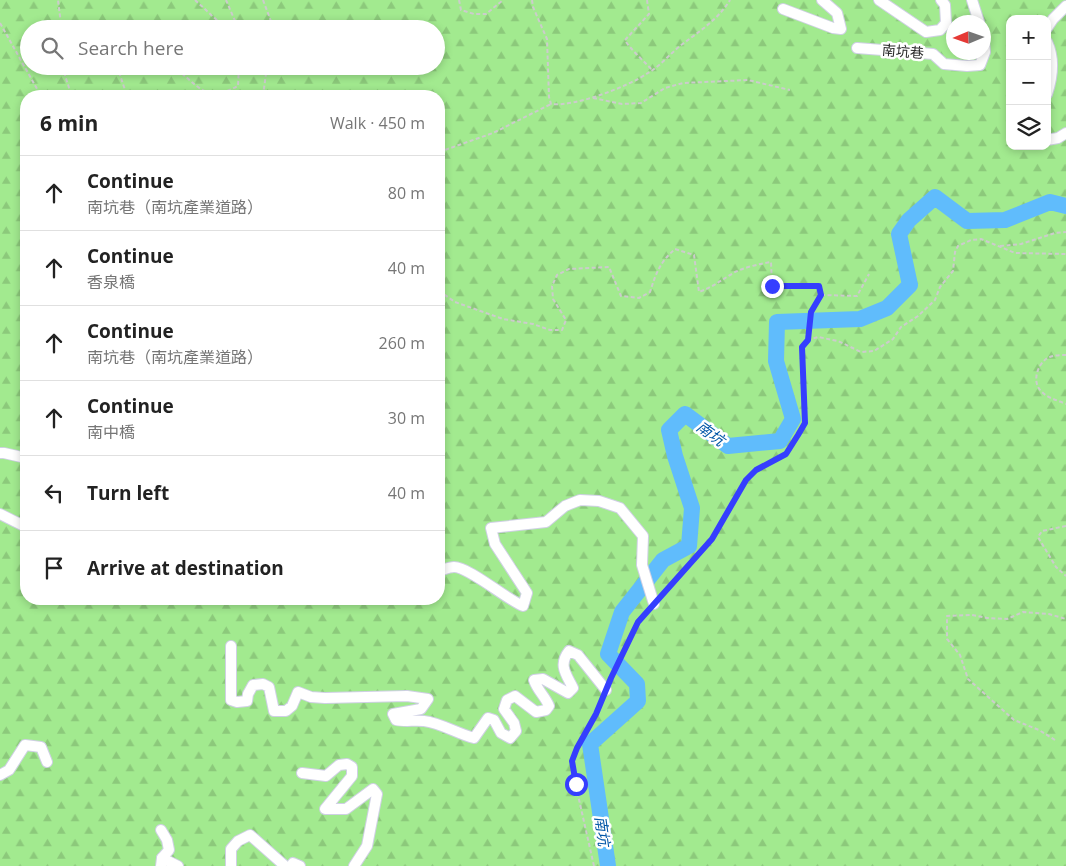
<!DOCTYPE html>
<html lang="en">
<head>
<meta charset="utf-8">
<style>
  :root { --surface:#fff; --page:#f2f2f2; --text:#222; --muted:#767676; --line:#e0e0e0 }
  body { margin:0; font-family:"Open Sans","Noto Sans TC",sans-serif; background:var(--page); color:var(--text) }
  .controls { position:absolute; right:15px; top:15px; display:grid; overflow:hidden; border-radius:10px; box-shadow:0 2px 8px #0003 }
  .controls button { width:45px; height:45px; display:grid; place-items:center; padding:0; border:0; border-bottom:1px solid var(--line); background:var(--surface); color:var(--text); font:25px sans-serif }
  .compass { position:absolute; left:946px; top:15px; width:45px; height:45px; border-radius:50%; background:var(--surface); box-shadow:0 2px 8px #0003; rotate:268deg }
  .stop { position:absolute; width:15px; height:15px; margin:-11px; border:4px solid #353eff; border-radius:50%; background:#fff }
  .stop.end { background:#353eff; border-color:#fff; box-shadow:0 1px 5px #0008 }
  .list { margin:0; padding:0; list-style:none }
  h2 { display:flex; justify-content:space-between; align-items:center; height:65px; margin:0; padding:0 20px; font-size:21px }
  h2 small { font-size:16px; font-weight:400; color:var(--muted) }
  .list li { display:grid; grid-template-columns:32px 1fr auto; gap:15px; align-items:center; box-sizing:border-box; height:75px; padding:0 20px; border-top:1px solid var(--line) }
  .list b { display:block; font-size:19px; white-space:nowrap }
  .list p { margin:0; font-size:16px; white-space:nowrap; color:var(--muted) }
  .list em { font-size:16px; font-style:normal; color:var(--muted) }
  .icon { flex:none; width:28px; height:28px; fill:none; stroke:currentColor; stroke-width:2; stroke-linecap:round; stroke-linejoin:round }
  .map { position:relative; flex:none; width:1066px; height:866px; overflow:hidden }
  .search { position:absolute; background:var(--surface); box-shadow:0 2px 8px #0003; left:20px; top:20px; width:425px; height:55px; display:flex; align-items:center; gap:12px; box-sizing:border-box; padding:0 18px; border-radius:28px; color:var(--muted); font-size:19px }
  .panel { position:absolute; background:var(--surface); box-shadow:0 2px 8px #0003; left:20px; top:90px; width:425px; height:515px; border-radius:20px }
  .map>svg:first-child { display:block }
</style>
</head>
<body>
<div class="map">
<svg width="1066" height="866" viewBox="0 0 1066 866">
  <defs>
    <pattern id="forest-firs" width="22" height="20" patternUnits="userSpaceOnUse" patternTransform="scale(1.25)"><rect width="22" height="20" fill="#a2ea8f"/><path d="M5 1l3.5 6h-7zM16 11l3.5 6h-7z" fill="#8cc97b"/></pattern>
  </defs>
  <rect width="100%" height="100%" fill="#ede8d9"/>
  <path fill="url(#forest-firs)" fill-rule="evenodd" d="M0,0H1066V866H0ZM1010,19H1047V146H1010ZM954,22H984V52H954ZM29,29H436V66H29ZM26,96H439V599H26Z"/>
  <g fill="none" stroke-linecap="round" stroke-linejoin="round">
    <polyline stroke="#60bcfc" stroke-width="16" points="608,866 590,744 638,701 637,684 608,654 622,612 663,560 689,546 692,508 675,456 669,430 685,414 728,446 780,441 793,419 776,361 777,322 860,319 887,308 910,285 899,234 909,220 935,197 967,221 1005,220 1050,202 1066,206"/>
    <defs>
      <g id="minor">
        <polyline points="879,0 926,32 940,30 946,23 945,5 941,0"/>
        <polyline points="972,0 979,22"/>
        <polyline points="783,9 833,28 841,29 837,13 822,0"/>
        <polyline points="1047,28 1053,19 1066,6"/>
        <path d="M1047,42C1055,59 1053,76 1047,94"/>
        <polyline points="857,48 933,54 944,64 967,66 980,65 985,52 984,41"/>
        <polyline points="1047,140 1058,138 1066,133"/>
        <polyline points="0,453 4,453 26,458"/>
        <polyline points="0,514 26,527"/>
        <path d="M439,571C443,570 449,567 454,567C469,567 506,599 523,606L527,593L495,544L491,528L546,522L565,506L580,500L599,501L620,508L643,536L642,565L654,604"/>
        <path d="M231,646V700L237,702L247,701L248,694L253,685L263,684L269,687L274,711H286L292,706L298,692L311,697L325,698L407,696L428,699L421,709L393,714L396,720C405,722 414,720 424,721C441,723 458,734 474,738L488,718L494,720L501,733L510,738L516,731L514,723L504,709L507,700L515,696L536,712L546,710L549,706C545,696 537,690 534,680L543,679L568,693L573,688C566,674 558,665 569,651L578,655L606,690"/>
        <polyline points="302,773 326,776 339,765 347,764 352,767 352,776 325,809 346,809 373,789 377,794 367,846 354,866"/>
        <polyline points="0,775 9,770 25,745 41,747 47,762"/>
        <polyline points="161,830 167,840 169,850 162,858"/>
        <polyline points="161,866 162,858 178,866"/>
        <polyline points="231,866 231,849 238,841 250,835 285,866"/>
        <polyline points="291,866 293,863 300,866"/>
      </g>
    </defs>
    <use href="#minor" stroke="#cfd0e4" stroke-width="12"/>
    <g stroke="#ccc" stroke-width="2" stroke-dasharray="4 2.5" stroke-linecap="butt">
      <polyline points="195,0 220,23 238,29"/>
      <polyline points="226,0 238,28"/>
      <polyline points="263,0 272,24 271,29"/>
      <polyline points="459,0 461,10 474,14 486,14 503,0"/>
      <path d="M532,0L533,7L547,39L549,97L551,104C575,107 627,87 648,73C660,66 669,55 680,46C698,32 718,20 730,0"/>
      <path d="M647,0L649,14L625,40C628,47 646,63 652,70"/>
      <polyline points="0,23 41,96"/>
      <polyline points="57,29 61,24 58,0"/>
      <polyline points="62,66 71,94 69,96"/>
      <polyline points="117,66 127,96"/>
      <path d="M171,66C198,82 202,105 238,86L239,66"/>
      <polyline points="263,96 267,66"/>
      <polyline points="593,98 622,104 641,103 665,88 683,83 748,80 790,90"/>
      <polyline points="439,152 493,133 551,104"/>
      <polyline points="439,166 443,150"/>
      <polyline points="1000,246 1021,244 1055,233 1066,232"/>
      <path d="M439,291L455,302L503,319L533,324L550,330H562L566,320L553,299L552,286L557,275L569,269L609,267L621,296L639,298L650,292C656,273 660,262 675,249L694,255L699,292C713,287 723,279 735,272C746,267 759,264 771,262L772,286H819L821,295L811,312L808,340"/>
      <polyline points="821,295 857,296 869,274"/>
      <path d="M1066,355C1060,355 1052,355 1046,359C1037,366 1032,382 1041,391C1047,398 1057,400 1066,404"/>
      <polyline points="439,371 444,381 439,386"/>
      <polyline points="1066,526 1042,531 1038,537 1056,567 1066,576"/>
      <polyline points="662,595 712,539 746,480 756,471 786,454 798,435 805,423 802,347 808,340 818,337 838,341 861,352 874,351 893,339 901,327 918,316 935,300 940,287 953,271 955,252 958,246 971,240 981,239 1015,253 1066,254"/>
      <polyline points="610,680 638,622 649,610"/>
      <polyline points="1055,740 1039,730 1014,720 968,679 960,655 947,639 947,616 972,615 987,618 1007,619 1023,612 1049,614 1066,619"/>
      <polyline points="594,866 573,773 573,761 577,748 596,713 603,698"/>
    </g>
    <use href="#minor" stroke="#fff" stroke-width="10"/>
  </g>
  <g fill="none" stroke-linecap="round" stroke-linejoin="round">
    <polyline stroke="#353eff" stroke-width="6" points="576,784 572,761 577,748 596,714 611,678 638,622 712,539 746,480 756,470 786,454 798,435 805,423 802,347 808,340 811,312 821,295 819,286 772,286"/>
  </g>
  <g text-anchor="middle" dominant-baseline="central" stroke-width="5" stroke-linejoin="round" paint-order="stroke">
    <g font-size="14" fill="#292929" stroke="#fff">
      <text transform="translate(903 51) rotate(5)">南坑巷</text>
    </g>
    <g font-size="15" font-style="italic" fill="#0056a7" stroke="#fff">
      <text transform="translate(711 433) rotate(36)">南坑</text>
      <text transform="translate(603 831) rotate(82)">南坑</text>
    </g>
  </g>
</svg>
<div class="controls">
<button>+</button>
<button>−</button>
<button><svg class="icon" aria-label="layers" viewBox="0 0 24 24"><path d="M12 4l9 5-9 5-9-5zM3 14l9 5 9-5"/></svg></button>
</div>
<svg class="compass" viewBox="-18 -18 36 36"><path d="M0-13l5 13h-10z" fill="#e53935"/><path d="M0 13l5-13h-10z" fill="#767676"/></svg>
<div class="stop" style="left:576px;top:784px"></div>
<div class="stop end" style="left:772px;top:286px"></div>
<div class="search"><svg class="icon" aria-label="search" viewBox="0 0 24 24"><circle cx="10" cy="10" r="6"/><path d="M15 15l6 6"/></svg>Search here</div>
<section class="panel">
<h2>6 min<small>Walk · 450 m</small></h2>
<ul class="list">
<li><svg class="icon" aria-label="ahead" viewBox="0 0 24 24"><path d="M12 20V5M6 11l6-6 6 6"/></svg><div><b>Continue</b><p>南坑巷（南坑產業道路）</p></div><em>80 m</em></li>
<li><svg class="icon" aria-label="ahead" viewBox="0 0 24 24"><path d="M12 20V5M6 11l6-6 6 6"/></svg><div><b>Continue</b><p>香泉橋</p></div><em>40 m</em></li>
<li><svg class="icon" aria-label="ahead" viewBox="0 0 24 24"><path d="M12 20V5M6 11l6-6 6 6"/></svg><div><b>Continue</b><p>南坑巷（南坑產業道路）</p></div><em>260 m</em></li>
<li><svg class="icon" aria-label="ahead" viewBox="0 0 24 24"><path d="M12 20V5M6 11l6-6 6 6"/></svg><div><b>Continue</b><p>南中橋</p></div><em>30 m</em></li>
<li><svg class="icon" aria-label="left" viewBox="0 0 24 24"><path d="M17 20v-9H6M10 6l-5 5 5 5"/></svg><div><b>Turn left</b></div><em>40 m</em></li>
<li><svg class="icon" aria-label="arrive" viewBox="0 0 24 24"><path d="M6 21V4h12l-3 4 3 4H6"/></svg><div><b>Arrive at destination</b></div></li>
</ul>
</section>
</div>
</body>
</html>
